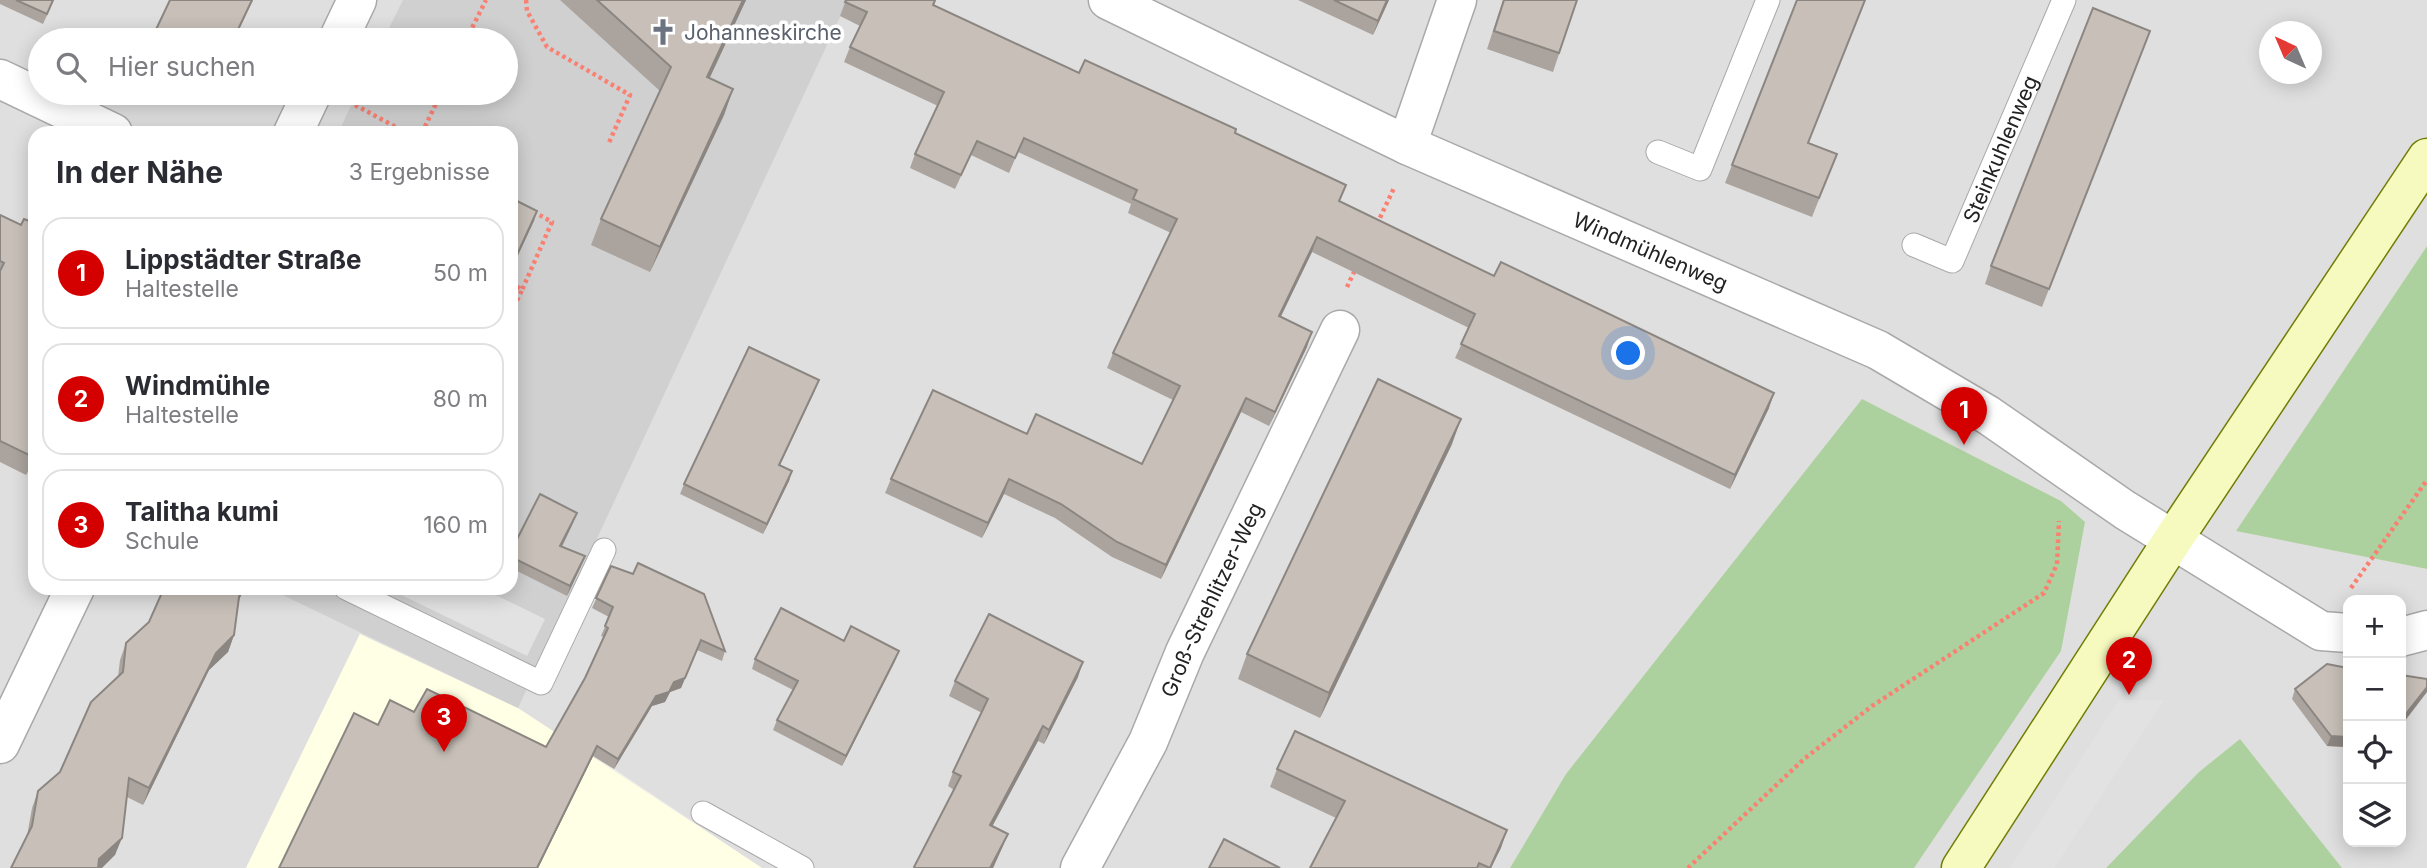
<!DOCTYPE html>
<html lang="de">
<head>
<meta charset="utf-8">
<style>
  :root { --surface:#fff; --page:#f2f2f3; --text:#2b2b33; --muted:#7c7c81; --line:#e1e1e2; --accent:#d40000 }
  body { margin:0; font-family:Inter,sans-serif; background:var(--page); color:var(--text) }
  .controls { position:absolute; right:21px; bottom:21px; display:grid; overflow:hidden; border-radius:14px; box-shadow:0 4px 18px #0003 }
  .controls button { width:63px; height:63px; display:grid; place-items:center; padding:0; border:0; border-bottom:2px solid var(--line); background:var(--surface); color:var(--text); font:35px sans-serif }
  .compass { position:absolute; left:2259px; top:21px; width:63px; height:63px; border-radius:50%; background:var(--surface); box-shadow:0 4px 18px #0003; rotate:316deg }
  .you { position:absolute; left:1629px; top:354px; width:24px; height:24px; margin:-18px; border:5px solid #fff; border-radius:50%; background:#1a73e8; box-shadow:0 0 0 10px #1a73e833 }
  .badge { display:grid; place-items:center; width:46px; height:46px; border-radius:50%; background:var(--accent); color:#fff; font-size:23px; font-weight:700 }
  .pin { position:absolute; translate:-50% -58px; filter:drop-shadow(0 2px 4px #0008) }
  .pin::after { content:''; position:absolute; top:37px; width:24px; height:21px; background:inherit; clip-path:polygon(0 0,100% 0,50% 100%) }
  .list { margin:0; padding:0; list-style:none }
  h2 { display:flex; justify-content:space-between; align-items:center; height:91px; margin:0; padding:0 28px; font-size:30px }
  h2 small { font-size:23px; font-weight:400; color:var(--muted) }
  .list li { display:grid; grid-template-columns:46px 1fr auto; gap:21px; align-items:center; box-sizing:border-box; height:112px; margin:0 14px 14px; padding:0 14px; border:2px solid var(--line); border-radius:21px }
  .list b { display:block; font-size:26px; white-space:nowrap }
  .list p { margin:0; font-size:23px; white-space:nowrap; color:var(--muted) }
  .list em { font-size:23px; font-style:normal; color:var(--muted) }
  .icon { flex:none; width:38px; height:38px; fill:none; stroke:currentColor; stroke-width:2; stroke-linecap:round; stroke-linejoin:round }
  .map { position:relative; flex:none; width:2427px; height:868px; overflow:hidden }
  .search { position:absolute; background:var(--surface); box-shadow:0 4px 18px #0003; left:28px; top:28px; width:490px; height:77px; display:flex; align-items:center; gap:18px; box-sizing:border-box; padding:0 24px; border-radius:38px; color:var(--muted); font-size:26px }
  .panel { position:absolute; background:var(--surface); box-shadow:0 4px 18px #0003; left:28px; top:126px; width:490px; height:469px; border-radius:21px }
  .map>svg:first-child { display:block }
</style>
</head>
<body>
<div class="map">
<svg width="2427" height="868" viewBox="0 0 2427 868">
  <rect width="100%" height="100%" fill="#f2efe9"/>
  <path fill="#e0dfdf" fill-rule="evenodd" d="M0,0H2427V246L2237,530L2427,569V868H762L614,769L555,735L360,634L246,868H0ZM2270,32H2312V74H2270ZM40,40H506V93H40ZM35,133H511V588H35ZM2348,600H2401V842H2348Z"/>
  <polygon fill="#ffffe5" points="360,634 518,708 762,868 246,868"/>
  <polygon fill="#d0d0d0" points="403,0 848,0 518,708 268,588 511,588 511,133 338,133 357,93 506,93 506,40 383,40"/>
  <g fill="#add19e">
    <polygon points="2427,246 2427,569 2236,531"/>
    <polygon points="1862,399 2061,501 2085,522 2061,651 1914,868 1510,868 1566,774"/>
    <polygon points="2240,739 2342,868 2106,868 2199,772"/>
  </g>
  <g fill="#e2e2e2">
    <polygon points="387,588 481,588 545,619 527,656"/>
    <polygon points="2119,700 2164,700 2054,868 2010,868"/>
  </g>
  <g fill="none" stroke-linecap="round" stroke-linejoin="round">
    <defs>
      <g id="service">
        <polyline points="1658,152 1700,169 1768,0"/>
        <path id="s1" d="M1914,245L1952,261L2064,0"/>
        <polyline points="346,588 541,683 604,550"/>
        <polyline points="703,813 802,868"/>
      </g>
      <g id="minor">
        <path id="s2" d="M1108,0L1407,145L1878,350L1988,415L2125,510L2321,631L2348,633"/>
        <polyline points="338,40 357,0"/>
        <polyline points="0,79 113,133"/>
        <polyline points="293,133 312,93"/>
        <polyline points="1407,145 1457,0"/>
        <polyline points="2401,637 2427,630"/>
        <polyline points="0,744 75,588"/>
        <path id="s3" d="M1080,868L1148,742L1185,652L1340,330"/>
      </g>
      <polyline id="secondary" points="1961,868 2172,541 2427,158"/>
    </defs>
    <use href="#service" stroke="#a9a9a9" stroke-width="25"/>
    <use href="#minor" stroke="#a9a9a9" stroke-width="41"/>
    <use href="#secondary" stroke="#707d05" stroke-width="41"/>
    <g stroke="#fa8072" stroke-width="4.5" stroke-dasharray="3.5 3.5" stroke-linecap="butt">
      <polyline points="526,0 527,11 547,47 630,95 608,145"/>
      <polyline points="466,40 486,0"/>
      <polyline points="355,105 407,133"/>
      <polyline points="422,133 441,93"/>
      <polyline points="1377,224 1394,188"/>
      <polyline points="511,283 522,290 552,222 534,212"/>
      <polyline points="1347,287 1355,270"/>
      <polyline points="511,313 522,290"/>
      <polyline points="2351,588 2427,480"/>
      <polyline points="1688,868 1804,759 1872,706 2044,593 2057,564 2059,521"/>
    </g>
    <use href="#service" stroke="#fff" stroke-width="23"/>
    <use href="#minor" stroke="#fff" stroke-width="38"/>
    <use href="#secondary" stroke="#f7fabf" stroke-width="38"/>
  </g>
  <g fill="#aba49e">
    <polygon points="0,0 54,0 43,24 0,4"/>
    <polygon points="560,0 746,0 709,78 733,89 724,115 650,272 591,245 601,219 660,91"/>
    <polygon points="846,0 936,0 934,6 1079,73 1235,133 1340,202 1769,408 1730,489 1455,358 1469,328 1312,252 1280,317 1307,347 1269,426 1241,412 1161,579 1112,557 1055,518 1004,494 982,538 885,493 891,479 1027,434 1142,464 1173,400 1107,368 1113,353 1171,233 1128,213 1131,204 1018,152 1009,173 971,155 955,189 910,168 915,154 938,106 844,62 850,47 860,26 840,16"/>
    <polygon points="1298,0 1389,0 1373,35"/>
    <polygon points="1503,0 1577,0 1553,72 1487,49"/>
    <polygon points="2150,31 2042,307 1985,284 1991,266"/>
    <polygon points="1809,143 1837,154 1812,217 1725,183 1732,165"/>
    <polygon points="0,215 21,225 35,223 35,457 26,475 0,462"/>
    <polygon points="815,390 780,465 792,471 789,481 763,534 680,494 684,484"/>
    <polygon points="1452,444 1320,718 1238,679 1247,654"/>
    <polygon points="573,523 562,547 581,566 567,596 511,568 511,551"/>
    <polygon points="611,566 725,651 722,661 697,650 681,688 670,692 665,702 652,706 614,769 593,756 538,868 279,868 378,725 414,712 546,747 585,678 604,637 601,636 609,617 592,608"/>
    <polygon points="245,588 238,602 234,635 228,652 209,670 143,805 127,797 115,855 27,836 32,808 38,791 60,772 118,677 120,660 126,643"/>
    <polygon points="844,641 895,661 842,766 773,730 777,720 793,690 752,669 755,659"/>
    <polygon points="2348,668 2348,747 2327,746 2292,699 2295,689"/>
    <polygon points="1078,677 1044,744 1038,741 992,826 1008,834 1002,848 993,868 914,868 954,790 948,786 953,772 982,713 949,696 955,681"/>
    <polygon points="1277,769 1507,830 1491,868 1310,868 1336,818 1270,787"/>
  </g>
  <g fill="#8b8681">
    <polygon points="252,0 253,0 234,40 233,40"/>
    <polygon points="743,0 746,0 698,103 707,77"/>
    <polygon points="1387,0 1389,0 1373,35 1378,21"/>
    <polygon points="733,89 724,115 650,272 660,247"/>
    <polygon points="537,211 534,221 511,270 511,268"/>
    <polygon points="1317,237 1312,252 1274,331 1279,316"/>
    <polygon points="1312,332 1307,347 1269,426 1275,412"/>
    <polygon points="819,380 815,390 775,475 779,465"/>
    <polygon points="1774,393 1769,408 1730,489 1735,475"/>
    <polygon points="1246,398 1241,412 1161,579 1166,565"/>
    <polygon points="1461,419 1452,444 1320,718 1329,693"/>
    <polygon points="35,453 35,457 26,475 33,457"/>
    <polygon points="792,471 789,481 763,534 767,524"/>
    <polygon points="1009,479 1004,494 982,538 988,523"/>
    <polygon points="577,513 573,523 557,556 560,546"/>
    <polygon points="585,556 581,566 567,596 570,586"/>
    <polygon points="234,635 228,652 209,670 143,805 149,788 216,653"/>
    <polygon points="697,650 681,688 670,692 665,702 652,706 614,769 618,759 656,696"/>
    <polygon points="899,651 895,661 842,766 846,756"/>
    <polygon points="1083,662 1078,677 1044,744 1049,730"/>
    <polygon points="2427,687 2427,692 2401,726 2401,720"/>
    <polygon points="1043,726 1038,741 985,840 990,825"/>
    <polygon points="2331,736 2348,737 2348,747 2327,746"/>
    <polygon points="597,746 593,756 538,868 537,868"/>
    <polygon points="1507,830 1501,848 1491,868 1490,868"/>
    <polygon points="1008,834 1002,848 993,868 990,868"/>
    <polygon points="122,838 115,855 102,868 96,868 99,859"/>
  </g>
  <g fill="#c7bfb8" stroke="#8b8681" stroke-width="2">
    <polygon points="16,0 53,0 47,14"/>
    <polygon points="170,0 252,0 233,40 151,40"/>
    <polygon points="597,0 743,0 707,77 733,89 660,247 601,219 671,67"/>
    <polygon points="846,0 935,0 933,5 1079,73 1085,60 1236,129 1235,133 1346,185 1339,201 1494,276 1501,262 1774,393 1735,475 1461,344 1475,314 1317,237 1279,316 1312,332 1275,412 1246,398 1166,565 1117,542 1061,504 1009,479 988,523 891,479 933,390 1027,434 1036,414 1142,464 1180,386 1113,353 1177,219 1133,199 1137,190 1024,138 1015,158 977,141 961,175 915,154 944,92 850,47 867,12 845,2"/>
    <polygon points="1334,0 1387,0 1378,21"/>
    <polygon points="1504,0 1577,0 1559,53 1494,31"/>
    <polygon points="1797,0 1865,0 1808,143 1837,154 1819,198 1732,165"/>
    <polygon points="2093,8 2150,31 2049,289 1991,266"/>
    <polygon points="511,198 537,211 511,268"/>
    <polygon points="0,215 21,225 24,219 35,223 35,453 33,457 0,441 0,271 4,263 0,261"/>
    <polygon points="749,347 819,380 779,465 792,471 767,524 684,484"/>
    <polygon points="1378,379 1461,419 1329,693 1247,654"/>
    <polygon points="540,494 577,513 560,546 585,556 570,586 511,557 511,551"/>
    <polygon points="638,563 704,594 725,651 701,640 685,678 674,682 669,692 656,696 618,759 597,746 537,868 279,868 354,713 378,725 390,700 414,712 427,689 546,747 585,678 608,628 605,626 613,607 596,598 611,566 633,574"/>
    <polygon points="164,588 243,588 239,597 234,635 216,653 149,788 129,778 122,838 99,859 98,868 11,868 32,826 38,791 60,772 91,702 123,672 126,643 149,622"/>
    <polygon points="781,608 844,641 851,626 899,651 846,756 777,720 798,681 755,659"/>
    <polygon points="989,614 1083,662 1049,730 1043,726 990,825 1008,834 990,868 915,868 914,867 961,776 953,772 988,699 955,681"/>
    <polygon points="2327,664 2348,668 2348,737 2331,736 2295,689"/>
    <polygon points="2401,675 2427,679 2427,687 2401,720"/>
    <polygon points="1295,731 1507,830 1490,868 1479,863 1477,868 1310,868 1345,801 1277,769"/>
    <polygon points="1224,839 1280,868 1209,868"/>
  </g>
  <defs>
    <symbol id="church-bare" viewBox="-9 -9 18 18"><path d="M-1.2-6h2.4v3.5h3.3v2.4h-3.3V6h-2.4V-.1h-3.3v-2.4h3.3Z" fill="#6b7280" stroke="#fff" stroke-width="2.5" paint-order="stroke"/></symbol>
  </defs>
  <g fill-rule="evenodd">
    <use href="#church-bare" x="644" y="13" width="38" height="38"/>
  </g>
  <g text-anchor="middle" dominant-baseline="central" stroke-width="7" stroke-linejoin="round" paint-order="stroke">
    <g font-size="21" fill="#5b616d" stroke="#fff" text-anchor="start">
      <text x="684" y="32">Johanneskirche</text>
    </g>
    <g font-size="21" fill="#222" stroke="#fff">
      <text stroke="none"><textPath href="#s1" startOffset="163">Steinkuhlenweg</textPath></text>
      <text stroke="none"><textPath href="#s2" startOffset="598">Windmühlenweg</textPath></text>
      <text stroke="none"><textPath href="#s3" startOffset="299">Groß-Strehlitzer-Weg</textPath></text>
    </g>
  </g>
</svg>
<div class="controls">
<button>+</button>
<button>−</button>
<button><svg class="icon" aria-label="locate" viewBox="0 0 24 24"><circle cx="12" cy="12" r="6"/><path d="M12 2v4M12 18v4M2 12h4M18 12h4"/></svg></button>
<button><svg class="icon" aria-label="layers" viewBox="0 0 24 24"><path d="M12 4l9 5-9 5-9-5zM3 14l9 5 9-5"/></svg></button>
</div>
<svg class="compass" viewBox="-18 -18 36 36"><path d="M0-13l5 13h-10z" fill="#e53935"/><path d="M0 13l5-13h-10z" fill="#7c7c81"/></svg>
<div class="you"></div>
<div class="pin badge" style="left:1964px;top:445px">1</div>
<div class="pin badge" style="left:2129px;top:695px">2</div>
<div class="pin badge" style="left:444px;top:752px">3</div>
<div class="search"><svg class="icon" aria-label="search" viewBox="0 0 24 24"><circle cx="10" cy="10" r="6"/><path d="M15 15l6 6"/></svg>Hier suchen</div>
<section class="panel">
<h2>In der Nähe<small>3 Ergebnisse</small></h2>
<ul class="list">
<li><span class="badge">1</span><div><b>Lippstädter Straße</b><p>Haltestelle</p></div><em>50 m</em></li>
<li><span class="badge">2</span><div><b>Windmühle</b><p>Haltestelle</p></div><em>80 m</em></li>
<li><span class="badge">3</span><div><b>Talitha kumi</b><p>Schule</p></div><em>160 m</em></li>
</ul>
</section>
</div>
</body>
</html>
